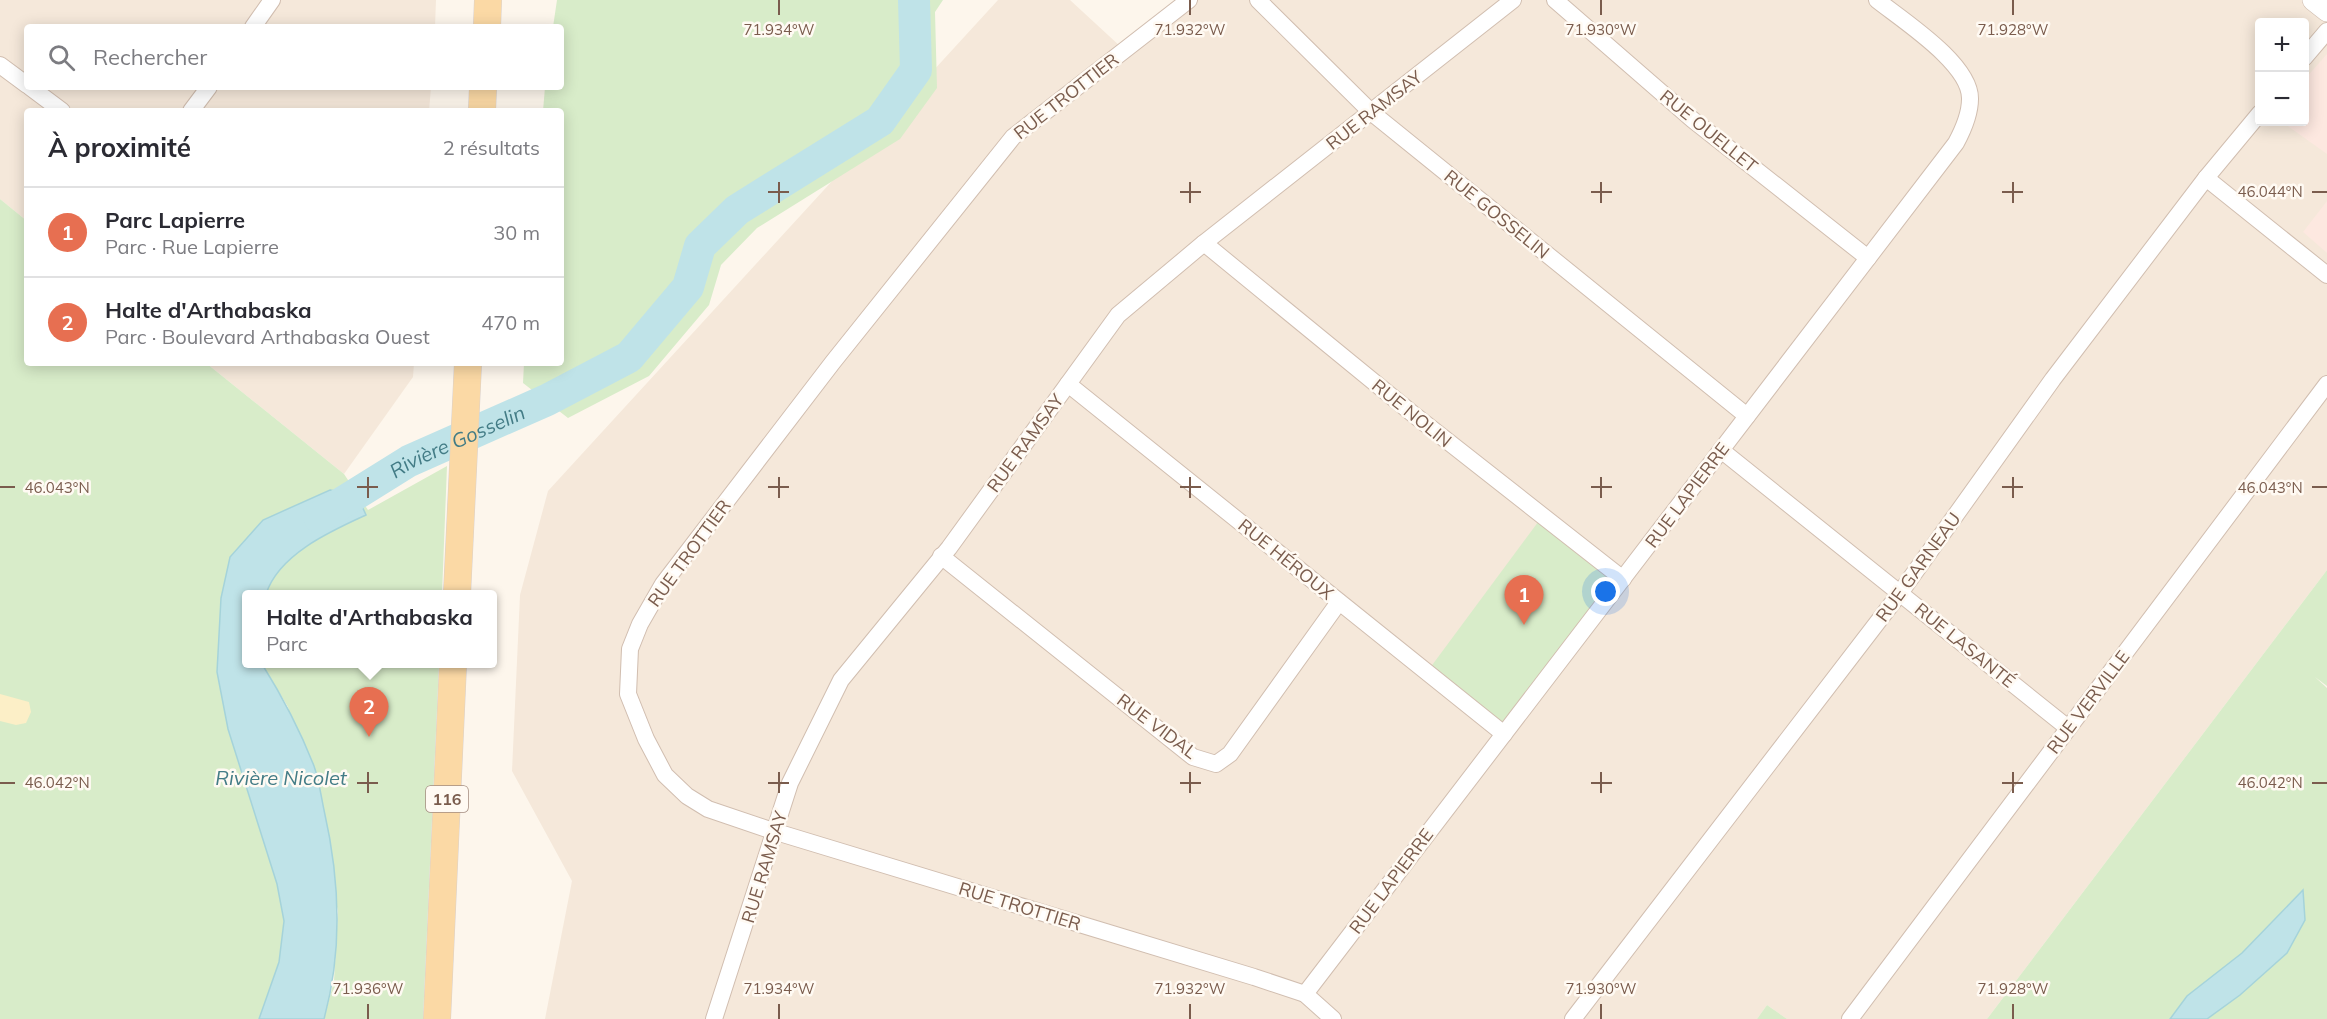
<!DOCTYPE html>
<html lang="fr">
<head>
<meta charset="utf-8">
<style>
  :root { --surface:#fff; --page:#f7f7f7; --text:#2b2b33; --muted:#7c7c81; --line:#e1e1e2; --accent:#e76f51 }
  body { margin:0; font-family:Mulish,sans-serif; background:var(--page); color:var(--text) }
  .controls { position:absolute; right:18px; top:18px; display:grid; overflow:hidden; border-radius:6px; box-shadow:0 3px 15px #0003 }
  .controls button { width:54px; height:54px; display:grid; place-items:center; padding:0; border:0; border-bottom:2px solid var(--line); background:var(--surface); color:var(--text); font:30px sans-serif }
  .you { position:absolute; left:1606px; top:592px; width:21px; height:21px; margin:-15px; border:4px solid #fff; border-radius:50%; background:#1a73e8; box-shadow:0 0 0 9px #1a73e833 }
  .badge { display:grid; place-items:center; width:39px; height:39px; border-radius:50%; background:var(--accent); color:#fff; font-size:20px; font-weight:700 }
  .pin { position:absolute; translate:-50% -50px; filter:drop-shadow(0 2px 3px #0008) }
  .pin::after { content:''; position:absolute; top:32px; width:21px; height:18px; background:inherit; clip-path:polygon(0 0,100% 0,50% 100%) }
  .popup { position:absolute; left:242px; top:590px; width:255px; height:78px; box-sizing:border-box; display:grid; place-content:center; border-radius:6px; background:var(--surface); filter:drop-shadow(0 2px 4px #0005); font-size:20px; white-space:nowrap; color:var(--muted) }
  .popup b { font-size:22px; color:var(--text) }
  .popup::after { content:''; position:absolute; left:50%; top:100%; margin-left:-12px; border:12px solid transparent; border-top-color:var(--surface) }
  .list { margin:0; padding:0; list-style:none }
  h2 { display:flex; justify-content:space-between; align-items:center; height:78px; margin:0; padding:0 24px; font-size:26px }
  h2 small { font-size:20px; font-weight:400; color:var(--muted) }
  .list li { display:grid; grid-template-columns:39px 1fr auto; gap:18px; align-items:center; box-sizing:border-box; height:90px; padding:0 24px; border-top:2px solid var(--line) }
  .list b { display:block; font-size:22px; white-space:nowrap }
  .list p { margin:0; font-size:20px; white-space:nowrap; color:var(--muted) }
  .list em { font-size:20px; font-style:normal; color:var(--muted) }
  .icon { flex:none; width:33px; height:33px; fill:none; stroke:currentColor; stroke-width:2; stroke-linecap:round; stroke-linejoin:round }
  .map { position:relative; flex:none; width:2327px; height:1019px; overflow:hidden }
  .search { position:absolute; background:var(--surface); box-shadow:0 3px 15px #0003; left:24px; top:24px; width:540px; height:66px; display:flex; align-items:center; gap:15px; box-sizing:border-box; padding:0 21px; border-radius:6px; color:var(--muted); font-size:22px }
  .panel { position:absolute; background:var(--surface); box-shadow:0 3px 15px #0003; left:24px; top:108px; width:540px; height:258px; border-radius:6px }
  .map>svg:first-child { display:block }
</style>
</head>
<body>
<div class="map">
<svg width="2327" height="1019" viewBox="0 0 2327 1019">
  <rect width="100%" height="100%" fill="#fdf6ec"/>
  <g fill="#f5e8da" fill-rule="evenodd">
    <polygon points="0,0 436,0 435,27 27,27 27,87 431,87 429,111 27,111 27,221 0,199"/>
    <path d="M998,0H1070L1121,47L1180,0H2327V570L1987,1019H1787L1767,1005L1757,1019H545L572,881L512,771L520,595L548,491ZM2260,22H2304V122H2260Z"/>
    <polygon points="206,363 414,363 413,377 344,474"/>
  </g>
  <g fill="#fde8e0">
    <polygon points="2327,54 2327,154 2282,122 2304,122 2305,79"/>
    <polygon points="2327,201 2327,253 2303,232"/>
  </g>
  <g fill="#d8ecc9">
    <polygon points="557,0 943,0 935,12 937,88 900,139 757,228 721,265 709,305 649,376 568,418 523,383 524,363 561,363 561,111 543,111 545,87 561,87 561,27 553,27"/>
    <path d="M0,199L27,221V363H206L344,474L368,510L447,466L442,594H266C279,554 331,531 366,515L357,495L330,490L263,520L230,557L228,729L277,884L284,921L279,962L259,1019H0Z"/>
    <polygon points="1544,514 1623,579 1504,734 1427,672"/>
    <polygon points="2327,570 2327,686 2315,677 2327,688 2327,1019 2207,1019 2240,995 2287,953 2303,890 2242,953 2187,996 2170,1019 1987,1019"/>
    <polygon points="262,664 439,664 423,1019 324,1019 334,981 338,911 288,707"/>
    <polygon points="1767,1005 1787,1019 1757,1019"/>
  </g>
  <polygon fill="#fcefc7" points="0,694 29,702 31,712 26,723 16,725 0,721"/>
  <g fill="#bfe3e8" stroke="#a5d3da" stroke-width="1.5">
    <path d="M330,490L357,495L366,515C331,531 279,554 266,594H246V664H262C282,696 300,730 314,766C319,780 321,796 324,810C340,880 343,950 324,1019H259L279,962L284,921L277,884L228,729L217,672L221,598L230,557L263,520Z"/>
    <polygon points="2303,890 2305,920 2287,953 2240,995 2207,1019 2170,1019 2187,996 2242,953"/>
  </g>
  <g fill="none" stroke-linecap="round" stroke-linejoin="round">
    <path stroke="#bfe3e8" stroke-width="32" id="s1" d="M319,517L409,461L547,400L629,357L688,287L700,246L737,210L880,121L916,70L914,0"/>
    <defs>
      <g id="minor">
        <polyline points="1189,0 1013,137 833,362 663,584 640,624 630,649 628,694 646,739 665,775 687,796 708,809 773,831 1254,977 1305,994 1333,1019"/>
        <polyline points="1258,0 1371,112 1747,416"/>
        <polyline points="1555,0 1693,120 1868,258"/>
        <polyline points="253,27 272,0"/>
        <polyline points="2304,58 2327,31"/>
        <polyline points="0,65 27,85"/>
        <polyline points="30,87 62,111"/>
        <polyline points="191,111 209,87"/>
        <polyline points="2206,178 2327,275"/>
        <polyline points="1204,243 1413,414 1623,579"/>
        <polyline points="1068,384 1504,734"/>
        <polyline points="1721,450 2068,728"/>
        <polyline points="941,556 1193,757 1216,764 1230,754 1339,602"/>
        <path d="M1305,994L1956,143C1963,130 1970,115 1970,99C1971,64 1902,20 1877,0"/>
        <polyline points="714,1019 790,783 841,680 949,548 1118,315 1204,243 1513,0"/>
        <polyline points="1573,1019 1900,593 2053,379 2206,178 2260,113"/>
        <polyline points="1850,1019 2327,384"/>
      </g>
      <polyline id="tertiary" points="2313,0 2327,11"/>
      <g id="primary">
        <polyline points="487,27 488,0"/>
        <polyline points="482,111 483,87"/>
        <polyline points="457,594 468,363"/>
        <polyline points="437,1019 453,664"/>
      </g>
    </defs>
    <use href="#minor" stroke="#d1beb0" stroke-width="18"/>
    <use href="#tertiary" stroke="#d1beb0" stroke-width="22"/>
    <use href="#primary" stroke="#dad1cd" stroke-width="28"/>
    <use href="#minor" stroke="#fff" stroke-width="16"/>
    <use href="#tertiary" stroke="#fff" stroke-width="21"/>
    <use href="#primary" stroke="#fbd9a5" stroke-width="27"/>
  </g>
  <path fill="none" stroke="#7a5c4d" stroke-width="2" d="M779,0V15M1190,0V15M1601,0V15M2013,0V15M779,182V203M1190,182V203M1601,182V203M2013,182V203M768,192H789M1180,192H1201M1591,192H1612M2002,192H2023M2312,192H2327M368,477V498M779,477V498M1190,477V498M1601,477V498M2013,477V498M0,487H15M357,487H378M768,487H789M1180,487H1201M1591,487H1612M2002,487H2023M2312,487H2327M368,772V793M779,772V793M1190,772V793M1601,772V793M2013,772V793M0,783H15M357,783H378M768,783H789M1180,783H1201M1591,783H1612M2002,783H2023M2312,783H2327M368,1004V1019M779,1004V1019M1190,1004V1019M1601,1004V1019M2013,1004V1019"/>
  <g text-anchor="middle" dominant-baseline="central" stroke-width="5" stroke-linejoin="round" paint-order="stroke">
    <rect fill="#fffaf3" stroke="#a28b7f" stroke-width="1.5" x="426" y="786" width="42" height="26" rx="4.5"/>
    <g font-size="16" font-weight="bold" fill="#7a5c4d">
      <text x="447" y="799">116</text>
    </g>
    <g font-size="18" fill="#7a5c4d" stroke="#fffaf3">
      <text transform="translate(1066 96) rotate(-38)">RUE TROTTIER</text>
      <text transform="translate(1374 110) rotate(-38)">RUE RAMSAY</text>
      <text transform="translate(1709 131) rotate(39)">RUE OUELLET</text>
      <text transform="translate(1497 214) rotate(39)">RUE GOSSELIN</text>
      <text transform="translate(1412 413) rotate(39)">RUE NOLIN</text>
      <text transform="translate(1025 443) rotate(-54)">RUE RAMSAY</text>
      <text transform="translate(1687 495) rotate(-53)">RUE LAPIERRE</text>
      <text transform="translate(689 553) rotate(-54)">RUE TROTTIER</text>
      <text transform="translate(1286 559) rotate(39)">RUE HÉROUX</text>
      <text transform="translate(1918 567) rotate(-54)">RUE GARNEAU</text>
      <text transform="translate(1965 645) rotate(39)">RUE LASANTÉ</text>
      <text transform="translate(2088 702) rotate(-53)">RUE VERVILLE</text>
      <text transform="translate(1157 726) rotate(37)">RUE VIDAL</text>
      <text transform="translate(764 867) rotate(-73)">RUE RAMSAY</text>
      <text transform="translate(1391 881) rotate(-53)">RUE LAPIERRE</text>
      <text transform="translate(1020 906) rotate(17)">RUE TROTTIER</text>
    </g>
    <g font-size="20" font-style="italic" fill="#437c86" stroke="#fffaf3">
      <text stroke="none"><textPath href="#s1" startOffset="158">Rivière Gosselin</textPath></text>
      <text x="281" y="777">Rivière Nicolet</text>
    </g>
  </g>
  <g font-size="15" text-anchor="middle" fill="#7a5c4d" stroke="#fffaf3" stroke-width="5" stroke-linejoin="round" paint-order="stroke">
    <text x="779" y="35">71.934°W</text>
    <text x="1190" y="35">71.932°W</text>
    <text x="1601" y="35">71.930°W</text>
    <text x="2013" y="35">71.928°W</text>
    <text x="2270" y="197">46.044°N</text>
    <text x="57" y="493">46.043°N</text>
    <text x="2270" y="493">46.043°N</text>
    <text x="57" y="788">46.042°N</text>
    <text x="2270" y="788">46.042°N</text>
    <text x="368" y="994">71.936°W</text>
    <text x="779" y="994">71.934°W</text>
    <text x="1190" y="994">71.932°W</text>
    <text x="1601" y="994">71.930°W</text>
    <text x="2013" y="994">71.928°W</text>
  </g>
</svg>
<div class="controls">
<button>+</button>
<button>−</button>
</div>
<div class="you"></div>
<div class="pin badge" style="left:1524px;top:625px">1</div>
<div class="pin badge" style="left:369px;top:737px">2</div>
<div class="popup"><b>Halte d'Arthabaska</b>Parc</div>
<div class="search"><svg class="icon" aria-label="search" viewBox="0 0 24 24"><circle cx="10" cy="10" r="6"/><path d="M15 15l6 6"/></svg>Rechercher</div>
<section class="panel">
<h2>À proximité<small>2 résultats</small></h2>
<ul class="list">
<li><span class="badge">1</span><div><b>Parc Lapierre</b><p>Parc · Rue Lapierre</p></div><em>30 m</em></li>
<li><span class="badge">2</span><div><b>Halte d'Arthabaska</b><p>Parc · Boulevard Arthabaska Ouest</p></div><em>470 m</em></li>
</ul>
</section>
</div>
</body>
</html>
